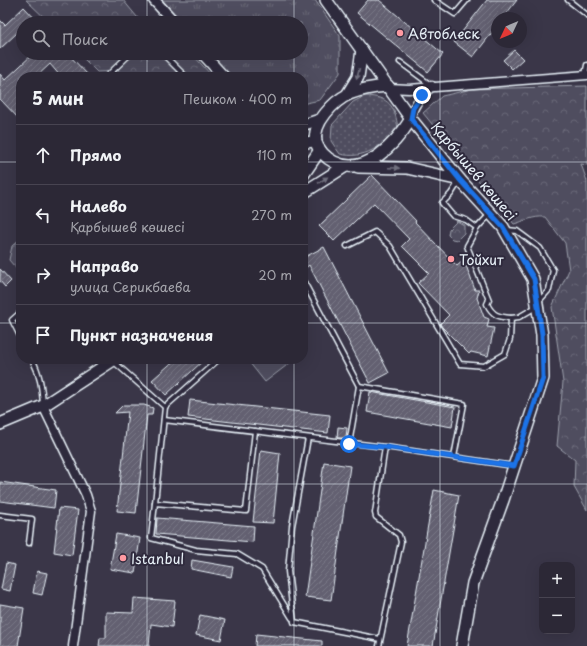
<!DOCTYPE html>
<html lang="ru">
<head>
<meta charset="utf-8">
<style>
  :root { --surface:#2c2836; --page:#34303e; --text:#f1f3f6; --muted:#a6a6ad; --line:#484451 }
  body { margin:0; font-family:"Playpen Sans",sans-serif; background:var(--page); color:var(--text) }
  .controls { position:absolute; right:12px; bottom:12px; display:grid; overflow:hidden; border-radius:8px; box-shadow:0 4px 16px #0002 }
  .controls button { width:36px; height:36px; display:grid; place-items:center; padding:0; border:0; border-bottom:1px solid var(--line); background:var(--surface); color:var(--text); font:20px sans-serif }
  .compass { position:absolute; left:491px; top:12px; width:36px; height:36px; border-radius:50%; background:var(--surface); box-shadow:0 4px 16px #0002; rotate:226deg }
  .stop { position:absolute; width:12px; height:12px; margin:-9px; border:3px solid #1a73e8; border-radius:50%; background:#fff }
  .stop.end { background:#1a73e8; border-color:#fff; box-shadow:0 1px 4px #0008 }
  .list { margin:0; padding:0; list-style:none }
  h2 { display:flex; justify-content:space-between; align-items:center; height:52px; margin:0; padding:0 16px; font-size:17px }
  h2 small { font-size:13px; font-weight:400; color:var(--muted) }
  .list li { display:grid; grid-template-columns:26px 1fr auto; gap:12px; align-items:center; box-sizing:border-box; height:60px; padding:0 16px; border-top:1px solid var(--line) }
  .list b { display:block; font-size:15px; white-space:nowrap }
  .list p { margin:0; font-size:13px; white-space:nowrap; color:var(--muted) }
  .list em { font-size:13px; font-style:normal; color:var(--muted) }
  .icon { flex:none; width:22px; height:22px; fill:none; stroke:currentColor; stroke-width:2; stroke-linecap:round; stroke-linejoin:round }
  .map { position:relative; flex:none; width:587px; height:646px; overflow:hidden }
  .search { position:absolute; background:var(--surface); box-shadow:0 4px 16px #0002; left:16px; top:16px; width:292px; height:44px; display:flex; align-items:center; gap:10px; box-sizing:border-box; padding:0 14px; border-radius:22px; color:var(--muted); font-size:15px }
  .panel { position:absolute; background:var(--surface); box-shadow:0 4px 16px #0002; left:16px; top:72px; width:292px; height:292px; border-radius:16px }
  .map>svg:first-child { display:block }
</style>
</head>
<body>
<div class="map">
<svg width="587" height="646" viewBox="0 0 587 646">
  <defs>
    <pattern id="grass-dots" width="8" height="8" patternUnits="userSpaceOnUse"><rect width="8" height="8" fill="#504e5f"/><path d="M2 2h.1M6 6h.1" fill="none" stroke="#696877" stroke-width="1.8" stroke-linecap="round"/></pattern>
    <pattern id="forest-crowns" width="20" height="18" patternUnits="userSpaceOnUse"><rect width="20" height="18" fill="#504e5f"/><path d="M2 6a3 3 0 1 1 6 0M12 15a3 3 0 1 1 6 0" fill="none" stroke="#696877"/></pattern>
    <pattern id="park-tufts" width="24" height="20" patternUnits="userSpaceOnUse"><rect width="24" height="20" fill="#504e5f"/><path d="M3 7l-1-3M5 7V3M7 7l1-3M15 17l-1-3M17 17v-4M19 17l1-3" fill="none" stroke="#696877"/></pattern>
    <pattern id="building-hatch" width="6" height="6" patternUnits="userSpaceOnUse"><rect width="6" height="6" fill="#636171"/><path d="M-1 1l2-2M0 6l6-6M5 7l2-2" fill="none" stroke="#797886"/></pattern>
  </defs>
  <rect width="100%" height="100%" fill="#3a3648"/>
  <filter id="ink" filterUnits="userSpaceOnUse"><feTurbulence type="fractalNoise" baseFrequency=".025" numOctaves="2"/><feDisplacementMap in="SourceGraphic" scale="8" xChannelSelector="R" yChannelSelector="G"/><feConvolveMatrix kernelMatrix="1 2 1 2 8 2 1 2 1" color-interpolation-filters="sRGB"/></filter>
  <g filter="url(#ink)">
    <path fill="url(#grass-dots)" stroke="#9ca0ac" d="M365,96C389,97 395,105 398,129C382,146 364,160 340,154L331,141L332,125L353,102Z"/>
    <g fill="url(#forest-crowns)" stroke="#9ca0ac">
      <polygon points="26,0 123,0 142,23 50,23"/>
      <polygon points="78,53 191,53 213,77 122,77 119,71 97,72"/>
      <path d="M587,86V165L581,164L587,181V510L574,487L575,460L557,446L563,382L552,307L569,270L565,243L545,217C533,216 525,221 514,224L423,113L442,96L472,89Z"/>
      <polygon points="457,221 464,225 464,233 457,240 452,239 448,235 449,229"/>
      <polygon points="21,238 21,273 20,273 9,260 12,246"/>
    </g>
    <polygon fill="url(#park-tufts)" stroke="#9ca0ac" points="162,0 315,0 340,36 340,73 320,100 306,103 303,106 303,77 232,77 210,53 301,53 301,23 183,23"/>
    <polygon fill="#504e5f" stroke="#9ca0ac" points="253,359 295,359 265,382 249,362"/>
    <g fill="url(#building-hatch)" stroke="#e8f1f8">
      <polygon points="368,0 379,0 443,54 428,72 357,13"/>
      <polygon points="487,0 517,0 503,18 497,18 497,26 473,57 454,42"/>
      <polygon points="24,7 39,23 23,23 23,37 18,32 0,49 0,20 5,25"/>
      <polygon points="514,50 523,59 512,69 503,60"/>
      <polygon points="34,53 67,53 90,77 61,77 50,64 36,77 21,77 21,121 0,99 0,74 5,80"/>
      <polygon points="372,175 416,221 415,222 457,266 464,260 475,290 479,290 477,298 484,317 489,319 487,327 494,328 488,356 471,352 469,354 442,327 440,324 449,315 418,283 429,273 402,246 409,239 374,203 334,241 319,226"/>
      <polygon points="324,247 389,373 370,383 309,265 303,270 303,258"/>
      <polygon points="0,269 11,281 5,287 0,281"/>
      <polygon points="176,359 205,359 166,395 152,380"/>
      <polygon points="370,392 455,407 452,427 367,412"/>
      <polygon points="190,400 330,415 328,433 188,417"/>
      <polygon points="123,405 144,405 153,408 152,415 147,415 136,513 117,511 128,412 115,413"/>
      <polygon points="338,427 347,428 346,438 337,438"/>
      <polygon points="261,450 280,453 273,523 253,522"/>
      <polygon points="324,462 350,466 331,600 305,597"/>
      <polygon points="0,482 56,490 54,508 0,501"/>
      <polygon points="434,490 459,495 433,646 407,646"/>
      <polygon points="59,508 78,510 72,555 54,552"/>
      <polygon points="157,518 254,526 253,542 156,534"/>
      <polygon points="116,534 140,538 135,573 110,569"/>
      <polygon points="192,560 233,567 231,577 191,569"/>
      <polygon points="6,563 15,565 10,591 1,589"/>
      <polygon points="37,571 47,573 42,595 33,593"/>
      <polygon points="134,598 175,601 172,627 151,624 149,646 99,646 100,638 106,638 106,612 133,613"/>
      <polygon points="0,604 24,608 18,646 0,646"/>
      <polygon points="200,615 225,620 221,640 196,635"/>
      <polygon points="256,634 322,641 322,646 255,646"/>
    </g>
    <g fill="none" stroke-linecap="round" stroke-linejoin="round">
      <defs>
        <g id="service">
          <polyline points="434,0 455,14 467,0"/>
          <polyline points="568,0 587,15"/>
          <polyline points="162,53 186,77"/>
          <polyline points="400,62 432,86"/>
          <polyline points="585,75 587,65"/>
          <polyline points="106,77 131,53"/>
          <polyline points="460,180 451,194 442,203 453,216 466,220 477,228"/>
          <path d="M490,214L477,228L467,246L489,300L487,304C493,316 499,317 511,318"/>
          <polyline points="507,230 517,231 540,248 553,270 549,290 538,302"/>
          <polyline points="347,246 375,232 390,246 460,364 484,366 505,354 510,339 511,318 519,317 536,307"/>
          <polyline points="303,283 304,282 359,386"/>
          <polyline points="21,312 12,320 21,338"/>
          <path d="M32,359C40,374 42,388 43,405"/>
          <polyline points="113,361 165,407 219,359"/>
          <polyline points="165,407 155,503 246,511 255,431"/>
          <polyline points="164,420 385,447 514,466"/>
          <polyline points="308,438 292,526 288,571 294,622 380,639"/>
          <polyline points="349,444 359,386 464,404 454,457"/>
          <polyline points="155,503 151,538 196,550 237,554 262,569 292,618"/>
          <polyline points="0,515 32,519 29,543"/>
          <polyline points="379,646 401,542 399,535 376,517 375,513 385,447"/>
        </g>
        <g id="minor">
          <polyline points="389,88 409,89 587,75"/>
          <path d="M411,119C412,105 422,96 432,86"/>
          <polyline points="43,406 86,495 91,511 73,646"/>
        </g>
        <g id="tertiary">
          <polyline points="154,0 175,23"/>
          <polyline points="202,53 224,77"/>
          <polyline points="303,125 321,119"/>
          <polyline points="303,143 316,141"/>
        </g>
        <g id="secondary">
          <polyline points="326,0 411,119 460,180 503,227 533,279 542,335 543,378 503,500 473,583 462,646"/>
          <path d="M388,86C374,87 361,89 349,94C334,101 312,123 316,142C318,150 326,158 334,162C365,178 396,143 411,119"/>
          <polyline points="347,95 358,77 362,50"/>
          <polyline points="358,167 407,168 460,180"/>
          <polyline points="303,175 320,150"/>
          <polyline points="303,193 344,167"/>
          <polyline points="0,424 43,406 115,359"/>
        </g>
      </defs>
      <use href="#service" stroke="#e8f1f8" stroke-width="7"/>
      <use href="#minor" stroke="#e8f1f8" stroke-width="11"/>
      <use href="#tertiary" stroke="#e8f1f8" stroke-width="13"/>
      <use href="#secondary" stroke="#e8f1f8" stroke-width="14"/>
      <use href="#service" stroke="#2f2a3d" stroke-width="4"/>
      <use href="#minor" stroke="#2f2a3d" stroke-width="8"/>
      <use href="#tertiary" stroke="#2f2a3d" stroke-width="10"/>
      <use href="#secondary" stroke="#2f2a3d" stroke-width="11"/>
    </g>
    <defs><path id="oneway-solid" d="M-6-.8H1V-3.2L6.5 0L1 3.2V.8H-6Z"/></defs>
    <g fill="#70707e">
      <use href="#oneway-solid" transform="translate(358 74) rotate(104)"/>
      <use href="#oneway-solid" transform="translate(394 168) rotate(2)"/>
      <use href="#oneway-solid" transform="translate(323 180) rotate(-33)"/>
    </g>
  </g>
  <g fill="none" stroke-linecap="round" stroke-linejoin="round" filter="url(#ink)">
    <polyline stroke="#1a73e8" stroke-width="5" points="349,444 385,447 514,466 543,378 542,334 534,279 503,227 460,180 411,119 413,108 422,95"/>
  </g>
  <path fill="none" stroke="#e8f1f8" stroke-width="1" stroke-opacity="0.55" d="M147,0V23M294,0V23M440,0V646M147,53V77M294,53V77M0,162H21M303,162H587M0,323H21M303,323H587M147,359V646M294,359V646M0,484H587"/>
  <g fill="#ff9aa2" stroke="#2f2a3d" stroke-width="1.5">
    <circle cx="400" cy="33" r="4"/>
    <circle cx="451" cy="259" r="4"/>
    <circle cx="123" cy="558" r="4"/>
  </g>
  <g text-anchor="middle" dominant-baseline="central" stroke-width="4" stroke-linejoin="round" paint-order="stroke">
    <g font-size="14" fill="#e8f1f8" stroke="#2f2a3d" text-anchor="start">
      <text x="408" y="33">Автоблеск</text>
      <text x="459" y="259">Тойхит</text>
      <text x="131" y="558">Istanbul</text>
    </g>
    <g font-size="14" fill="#e8f1f8" stroke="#2f2a3d">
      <text transform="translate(474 171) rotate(50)">Қарбышев көшесі</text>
    </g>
  </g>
</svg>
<div class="controls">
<button>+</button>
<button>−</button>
</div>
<svg class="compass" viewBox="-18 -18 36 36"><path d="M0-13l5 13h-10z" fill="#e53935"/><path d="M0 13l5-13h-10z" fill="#a6a6ad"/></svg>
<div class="stop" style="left:349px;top:444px"></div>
<div class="stop end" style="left:422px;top:95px"></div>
<div class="search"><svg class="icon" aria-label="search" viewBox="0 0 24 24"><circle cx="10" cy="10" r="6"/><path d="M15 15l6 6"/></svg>Поиск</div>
<section class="panel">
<h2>5 мин<small>Пешком · 400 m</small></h2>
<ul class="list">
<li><svg class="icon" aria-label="ahead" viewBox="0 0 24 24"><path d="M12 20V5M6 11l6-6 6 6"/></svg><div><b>Прямо</b></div><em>110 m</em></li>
<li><svg class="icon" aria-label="left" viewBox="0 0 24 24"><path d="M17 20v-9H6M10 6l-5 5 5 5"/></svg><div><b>Налево</b><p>Қарбышев көшесі</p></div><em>270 m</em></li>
<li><svg class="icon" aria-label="right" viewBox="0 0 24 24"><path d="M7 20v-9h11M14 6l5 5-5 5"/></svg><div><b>Направо</b><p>улица Серикбаева</p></div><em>20 m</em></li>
<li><svg class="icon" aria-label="arrive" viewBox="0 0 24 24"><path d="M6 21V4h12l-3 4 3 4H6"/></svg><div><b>Пункт назначения</b></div></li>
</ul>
</section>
</div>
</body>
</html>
